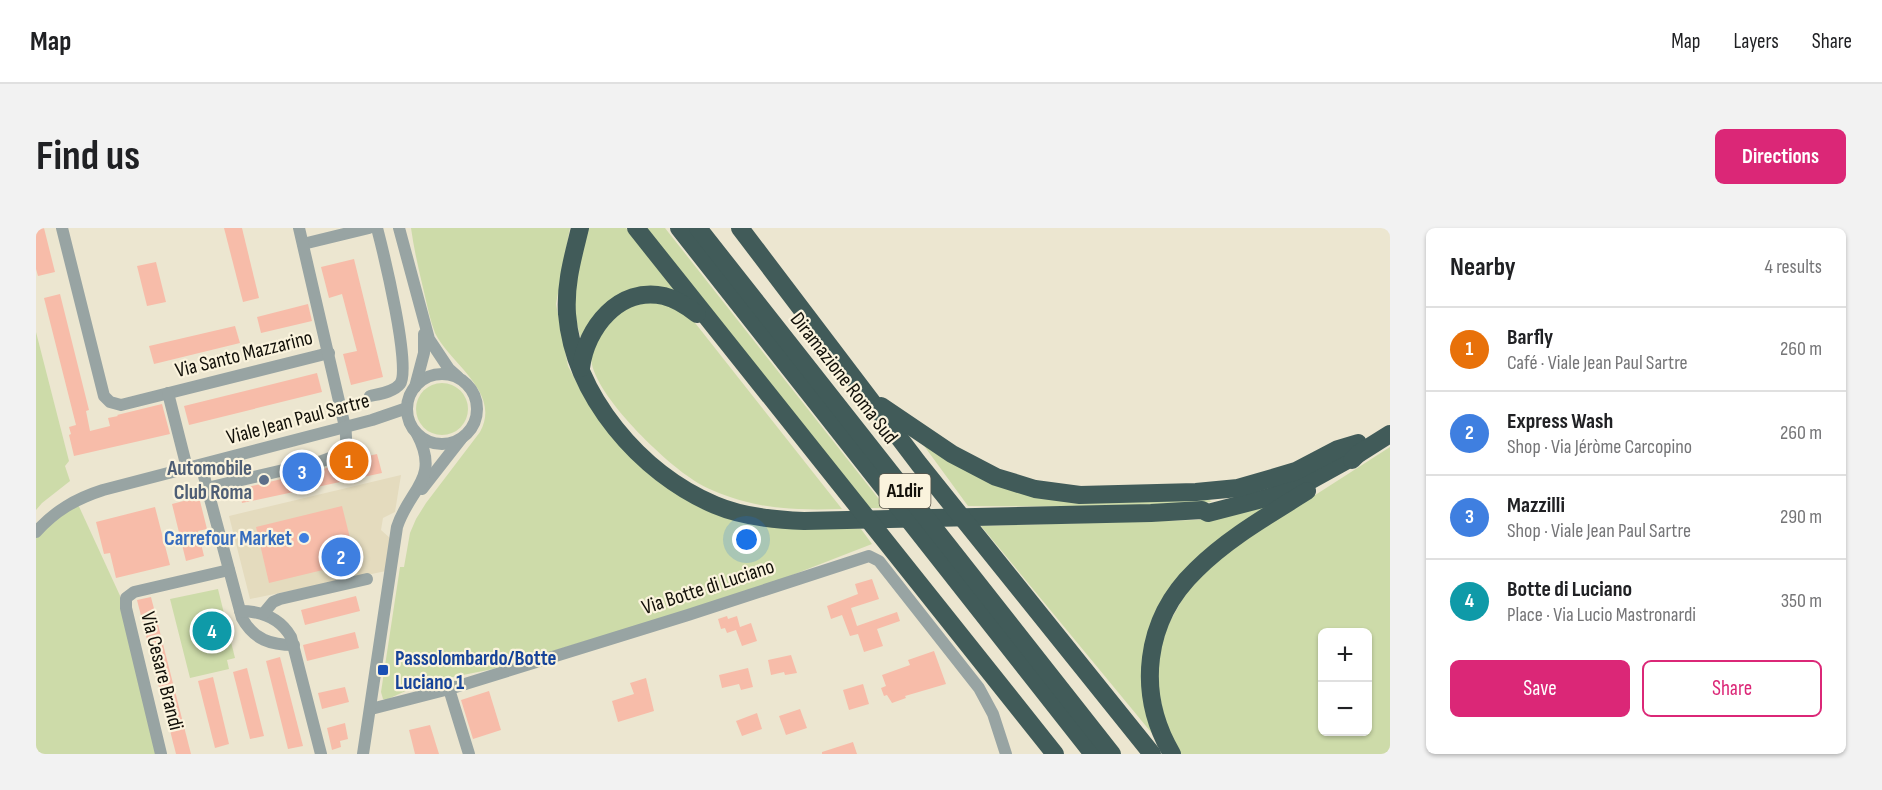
<!DOCTYPE html>
<html lang="en">
<head>
<meta charset="utf-8">
<style>
  :root { --surface:#fff; --page:#f2f2f2; --text:#202124; --muted:#757577; --line:#e0e0e0; --accent:#db2777 }
  body { margin:0; font-family:"Sofia Sans Condensed",sans-serif; background:var(--page); color:var(--text) }
  .controls { position:absolute; right:18px; bottom:18px; display:grid; overflow:hidden; border-radius:9px; box-shadow:0 2px 4px #0004 }
  .controls button { width:54px; height:54px; display:grid; place-items:center; padding:0; border:0; border-bottom:2px solid var(--line); background:var(--surface); color:var(--text); font:30px sans-serif }
  .you { position:absolute; left:711px; top:312px; width:21px; height:21px; margin:-15px; border:4px solid #fff; border-radius:50%; background:#1a73e8; box-shadow:0 0 0 9px #1a73e833 }
  .badge { display:grid; place-items:center; width:39px; height:39px; border-radius:50%; background:var(--accent); color:#fff; font-size:20px; font-weight:700 }
  .pin { position:absolute; translate:-50% -50%; border:3px solid #fff; box-shadow:0 2px 6px #0006 }
  .list { margin:0; padding:0; list-style:none }
  h2 { display:flex; justify-content:space-between; align-items:center; height:78px; margin:0; padding:0 24px; font-size:26px }
  h2 small { font-size:20px; font-weight:400; color:var(--muted) }
  .list li { display:grid; grid-template-columns:39px 1fr auto; gap:18px; align-items:center; box-sizing:border-box; height:84px; padding:0 24px; border-top:2px solid var(--line) }
  .list b { display:block; font-size:22px; white-space:nowrap }
  .list p { margin:0; font-size:20px; white-space:nowrap; color:var(--muted) }
  .list em { font-size:20px; font-style:normal; color:var(--muted) }
  .actions { display:flex; gap:12px; padding:18px 24px }
  .actions a { flex:1; padding:14px 0; border:2px solid var(--accent); border-radius:9px; text-align:center; font-size:21px; color:var(--accent) }
  .actions .main { background:var(--accent); color:#fff }
  .map { position:relative; flex:none; width:1354px; height:526px; overflow:hidden; border-radius:9px }
  header { display:flex; align-items:center; gap:36px; box-sizing:border-box; height:84px; padding:0 30px; background:var(--surface); border-bottom:2px solid var(--line) }
  header strong { font-size:28px }
  nav { display:flex; gap:33px; margin-inline-start:auto; font-size:21px }
  .intro { display:flex; align-items:center; justify-content:space-between; box-sizing:border-box; height:144px; padding:0 36px }
  h1 { margin:0; font-size:42px }
  .button { padding:15px 27px; border-radius:9px; background:var(--accent); color:#fff; font-size:21px; font-weight:700 }
  main { display:flex; gap:36px; padding:0 36px }
  aside { flex:1; background:var(--surface); border-radius:9px; box-shadow:0 2px 4px #0004 }
  .map>svg:first-child { display:block }
</style>
</head>
<body>
<header>
<strong>Map</strong>
<nav><a>Map</a><a>Layers</a><a>Share</a></nav>
</header>
<div class="intro"><h1>Find us</h1><a class="button">Directions</a></div>
<main>
<div class="map">
<svg width="1354" height="526" viewBox="0 0 1354 526">
  <rect width="100%" height="100%" fill="#ece6d0"/>
  <polygon fill="#e4dbbe" points="365,247 359,284 347,290 345,302 355,311 350,343 214,371 193,288"/>
  <g fill="#cddba9" fill-rule="evenodd">
    <path d="M375,0H534L520,76L532,138L543,159L610,237L748,300L825,301L836,316L746,351L626,390L457,441L387,455L350,472L347,471L345,464L364,339H368L374,305L380,291L390,275L444,204C466,164 414,136 399,105C394,92 391,77 388,64C383,43 378,22 375,0Z"/>
    <path d="M552,0H590L642,67L605,61L546,113C532,74 540,39 552,0Z"/>
    <polygon points="609,0 629,0 850,280 831,280"/>
    <path d="M628,73L656,91L806,281C767,282 731,282 694,269C679,264 665,258 653,249C625,230 554,163 555,128C555,106 576,92 590,77Z"/>
    <polygon points="0,104 33,233 29,238 34,253 6,275 0,282"/>
    <circle cx="406" cy="181" r="26"/>
    <polygon points="886,215 977,261 1172,271 1176,274 1114,279 932,278"/>
    <path d="M1354,219V526H1142L1130,501L1121,451L1125,419L1131,399L1152,361L1192,323ZM1286,404H1332V503H1286Z"/>
    <polygon points="40,272 86,372 123,526 0,526 0,303"/>
    <polygon points="1237,275 1127,377 1119,509 945,298 1158,292 1182,290"/>
    <polygon points="182,361 199,430 191,432 193,441 154,450 134,371"/>
  </g>
  <g fill="#f7bca9">
    <polygon points="0,0 8,0 19,44 2,48 0,41"/>
    <polygon points="188,0 206,0 223,70 207,74"/>
    <polygon points="318,31 347,149 315,157 307,126 321,123 306,66 293,70 285,39"/>
    <polygon points="120,34 130,74 111,78 101,38"/>
    <polygon points="24,66 53,182 50,183 54,203 74,198 72,190 82,188 81,187 126,176 134,206 38,228 33,207 35,206 33,199 40,197 8,70"/>
    <polygon points="272,76 276,93 225,105 221,89"/>
    <polygon points="199,98 204,115 118,136 113,118"/>
    <polygon points="281,145 286,164 153,197 148,178"/>
    <polygon points="341,226 346,245 206,275 203,261 288,241 305,234"/>
    <polygon points="163,269 171,301 162,303 168,328 150,333 136,276"/>
    <polygon points="306,278 320,334 233,355 220,299"/>
    <polygon points="119,279 134,337 80,350 74,325 68,326 60,294"/>
    <polygon points="836,351 843,371 815,380 821,398 861,384 864,393 841,401 847,418 828,424 822,406 814,408 806,387 795,391 791,378 822,366 819,356"/>
    <polygon points="320,368 324,383 269,397 265,382"/>
    <polygon points="115,369 155,526 140,526 101,372"/>
    <polygon points="691,388 692,391 701,388 704,399 715,395 721,413 706,418 700,402 691,405 689,400 685,401 682,391"/>
    <polygon points="319,404 323,420 271,433 267,417"/>
    <polygon points="898,423 910,456 869,468 870,470 856,475 851,467 848,468 845,460 850,458 846,447 874,437 872,432"/>
    <polygon points="755,427 761,445 749,447 748,444 735,447 732,432"/>
    <polygon points="244,429 267,518 252,521 230,433"/>
    <polygon points="211,440 228,508 214,511 197,444"/>
    <polygon points="712,440 717,459 705,462 703,456 686,460 683,447"/>
    <polygon points="177,449 193,516 179,520 162,453"/>
    <polygon points="610,450 618,483 582,494 576,473 598,466 594,455"/>
    <polygon points="827,456 833,476 813,482 807,462"/>
    <polygon points="309,459 313,474 286,481 282,465"/>
    <polygon points="453,463 465,502 437,511 425,472"/>
    <polygon points="764,481 771,500 750,507 743,488"/>
    <polygon points="721,485 726,501 706,508 700,493"/>
    <polygon points="309,495 312,511 304,513 305,519 296,522 291,500"/>
    <polygon points="394,497 403,526 379,526 373,502"/>
    <polygon points="817,514 821,526 786,526 786,524"/>
  </g>
  <g fill="none" stroke-linecap="round" stroke-linejoin="round">
    <g stroke="#98a4a3" stroke-width="12">
      <polyline points="26,0 68,168 74,174 85,177 293,125"/>
      <polyline points="363,0 393,111 413,141 422,149"/>
      <polyline points="267,16 333,0"/>
      <circle cx="406" cy="181" r="35"/>
      <polyline points="379,159 388,125 388,106"/>
      <polyline points="132,165 151,240"/>
      <path d="M334,168C343,166 358,164 364,156C376,141 347,23 341,0"/>
      <path d="M165,237L206,390C218,412 235,417 258,417"/>
      <path d="M171,260L286,233C307,226 313,222 309,199L263,0"/>
      <polyline points="386,261 425,211"/>
      <path d="M0,304C19,283 39,271 67,262L336,192L371,180"/>
      <path d="M204,383C225,383 244,390 255,409L285,526"/>
      <polyline points="227,386 237,374 244,371 331,351"/>
      <polyline points="413,461 433,526"/>
      <polyline points="335,481 413,461 652,387 833,328 843,333 943,460 957,486 970,526"/>
      <polyline points="125,526 90,380 90,370 98,364 193,342"/>
      <path d="M327,526L361,299C373,261 405,251 381,206"/>
    </g>
    <g stroke="#415b59" stroke-width="18">
      <path d="M544,0C537,29 529,55 531,86C538,168 604,245 679,277C707,289 738,292 768,293L1115,285L1166,282L1172,285L1234,269L1275,252L1322,226"/>
      <polyline points="600,0 1019,526"/>
      <polyline points="643,0 1057,526"/>
      <polyline points="662,0 1076,526"/>
      <polyline points="704,0 883,236 1116,526"/>
      <path d="M545,140C550,100 583,58 628,68C640,71 651,78 661,86"/>
      <polyline points="845,178 916,226 960,249 999,261 1044,267 1160,264 1202,260 1260,243 1302,221 1322,215"/>
      <polyline points="1316,232 1322,226 1354,206"/>
      <path d="M1136,526C1100,465 1108,392 1160,342C1192,310 1233,287 1271,263"/>
    </g>
  </g>
  <circle fill="#5c6f8a" stroke="#faf3dd" stroke-width="2" cx="228" cy="252" r="6"/>
  <circle fill="#3f7fe0" stroke="#faf3dd" stroke-width="2" cx="268" cy="310" r="6"/>
  <rect fill="#1a4fb4" stroke="#faf3dd" stroke-width="2" x="341" y="436" width="12" height="12" rx="3"/>
  <g text-anchor="middle" dominant-baseline="central" stroke-width="4.5" stroke-linejoin="round" paint-order="stroke">
    <rect fill="#faf3dd" stroke="#585449" stroke-width="1.5" x="843.5" y="246" width="51" height="34" rx="4.5"/>
    <g font-size="20" font-weight="bold" fill="#121009">
      <text x="869" y="263">A1dir</text>
    </g>
    <g font-size="21" fill="#121009" stroke="#faf3dd">
      <text transform="translate(208 126) rotate(-14)">Via Santo Mazzarino</text>
      <text transform="translate(808 150) rotate(52)">Diramazione Roma Sud</text>
      <text transform="translate(262 191) rotate(-15)">Viale Jean Paul Sartre</text>
      <text transform="translate(672 359) rotate(-18)">Via Botte di Luciano</text>
      <text transform="translate(126 443) rotate(76)">Via Cesare Brandi</text>
    </g>
    <g font-size="21" font-weight="bold" fill="#4e5e75" stroke="#faf3dd" text-anchor="end">
      <text x="216" y="240">Automobile<tspan x="216" dy="24">Club Roma</tspan></text>
    </g>
    <g font-size="21" font-weight="bold" fill="#366cbe" stroke="#faf3dd" text-anchor="end">
      <text x="256" y="310">Carrefour Market</text>
    </g>
    <g font-size="21" font-weight="bold" fill="#164399" stroke="#faf3dd" text-anchor="start">
      <text x="359" y="430">Passolombardo/Botte<tspan x="359" dy="24">Luciano 1</tspan></text>
    </g>
  </g>
</svg>
<div class="controls">
<button>+</button>
<button>−</button>
</div>
<div class="you"></div>
<div class="pin badge" style="left:313px;top:233px;background:#e8710a">1</div>
<div class="pin badge" style="left:305px;top:329px;background:#3f7fe0">2</div>
<div class="pin badge" style="left:266px;top:244px;background:#3f7fe0">3</div>
<div class="pin badge" style="left:176px;top:403px;background:#0f9aa8">4</div>
</div>
<aside>
<h2>Nearby<small>4 results</small></h2>
<ul class="list">
<li><span class="badge" style="background:#e8710a">1</span><div><b>Barfly</b><p>Café · Viale Jean Paul Sartre</p></div><em>260 m</em></li>
<li><span class="badge" style="background:#3f7fe0">2</span><div><b>Express Wash</b><p>Shop · Via Jéròme Carcopino</p></div><em>260 m</em></li>
<li><span class="badge" style="background:#3f7fe0">3</span><div><b>Mazzilli</b><p>Shop · Viale Jean Paul Sartre</p></div><em>290 m</em></li>
<li><span class="badge" style="background:#0f9aa8">4</span><div><b>Botte di Luciano</b><p>Place · Via Lucio Mastronardi</p></div><em>350 m</em></li>
</ul>
<div class="actions"><a class="main">Save</a><a>Share</a></div>
</aside>
</main>
</body>
</html>
